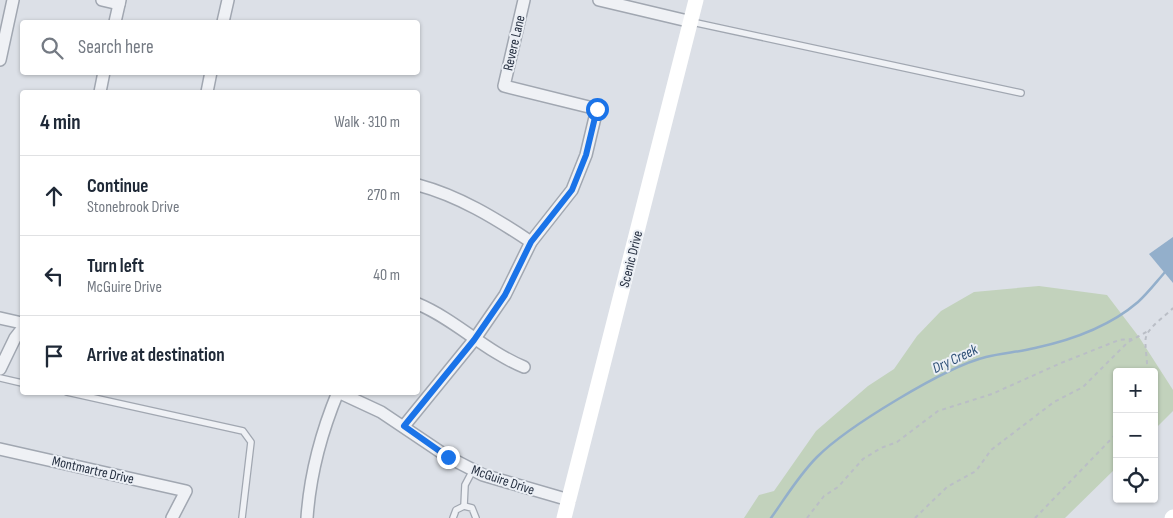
<!DOCTYPE html>
<html lang="en">
<head>
<meta charset="utf-8">
<style>
  :root { --surface:#fff; --page:#f6f6f7; --text:#1f2937; --muted:#747a83; --line:#e0e1e3 }
  body { margin:0; font-family:"Sofia Sans Condensed",sans-serif; background:var(--page); color:var(--text) }
  .controls { position:absolute; right:15px; bottom:15px; display:grid; overflow:hidden; border-radius:5px; box-shadow:0 1px 4px #0004 }
  .controls button { width:45px; height:45px; display:grid; place-items:center; padding:0; border:0; border-bottom:1px solid var(--line); background:var(--surface); color:var(--text); font:25px sans-serif }
  .stop { position:absolute; width:15px; height:15px; margin:-11px; border:4px solid #1a73e8; border-radius:50%; background:#fff }
  .stop.end { background:#1a73e8; border-color:#fff; box-shadow:0 1px 5px #0008 }
  .list { margin:0; padding:0; list-style:none }
  h2 { display:flex; justify-content:space-between; align-items:center; height:65px; margin:0; padding:0 20px; font-size:21px }
  h2 small { font-size:16px; font-weight:400; color:var(--muted) }
  .list li { display:grid; grid-template-columns:32px 1fr auto; gap:15px; align-items:center; box-sizing:border-box; height:80px; padding:0 20px; border-top:1px solid var(--line) }
  .list b { display:block; font-size:19px; white-space:nowrap }
  .list p { margin:0; font-size:16px; white-space:nowrap; color:var(--muted) }
  .list em { font-size:16px; font-style:normal; color:var(--muted) }
  .icon { flex:none; width:28px; height:28px; fill:none; stroke:currentColor; stroke-width:2; stroke-linecap:round; stroke-linejoin:round }
  .map { position:relative; flex:none; width:1173px; height:518px; overflow:hidden }
  .search { position:absolute; background:var(--surface); box-shadow:0 1px 4px #0004; left:20px; top:20px; width:400px; height:55px; display:flex; align-items:center; gap:12px; box-sizing:border-box; padding:0 18px; border-radius:5px; color:var(--muted); font-size:19px }
  .panel { position:absolute; background:var(--surface); box-shadow:0 1px 4px #0004; left:20px; top:90px; width:400px; height:305px; border-radius:5px }
  .map>svg:first-child { display:block }
</style>
</head>
<body>
<div class="map">
<svg width="1173" height="518" viewBox="0 0 1173 518">
  <rect width="100%" height="100%" fill="#dce0e7"/>
  <polygon fill="#c2d2bc" points="1039,286 1107,295 1139,337 1173,390 1173,411 1154,430 1154,372 1117,372 1117,467 1065,518 744,518 759,495 774,491 816,431 868,386 894,369 917,336 941,311 974,292"/>
  <polygon fill="#93afcb" points="1173,237 1173,283 1149,254"/>
  <g fill="none" stroke-linecap="round" stroke-linejoin="round">
    <path stroke="#93afcb" stroke-width="2.5" d="M771,518C786,497 799,475 817,457C847,427 945,367 986,357C1002,353 1019,352 1035,348C1072,340 1109,327 1138,302C1148,293 1157,281 1166,271"/>
    <defs>
      <g id="lane">
        <polyline points="692,22 1021,93"/>
        <polyline points="0,378 22,383"/>
        <polyline points="67,392 243,431 251,442 242,518"/>
        <polyline points="464,506 465,485 473,470"/>
        <polyline points="453,518 456,510 464,506 472,508 476,518"/>
      </g>
      <g id="street">
        <polyline points="102,0 119,4"/>
        <polyline points="599,0 692,22"/>
        <polyline points="115,22 120,0"/>
        <polyline points="223,22 228,0"/>
        <polyline points="0,60 13,0"/>
        <polyline points="100,92 104,72"/>
        <polyline points="207,92 211,72"/>
        <path d="M418,185C459,196 495,218 531,242"/>
        <path d="M418,304C456,320 485,351 524,367"/>
        <polyline points="0,318 22,323"/>
        <polyline points="0,369 15,338 22,329"/>
        <polyline points="404,426 474,340 505,295 531,242 572,190 586,155 597,109 504,86 524,0"/>
        <polyline points="0,449 186,491 172,518"/>
        <path d="M307,518C310,474 321,433 338,392L381,412L448,457L483,475L569,500"/>
      </g>
    </defs>
    <use href="#lane" stroke="#a1a7b1" stroke-width="8"/>
    <use href="#street" stroke="#a1a7b1" stroke-width="14"/>
    <g stroke="#babec6" stroke-width="2" stroke-dasharray="4 4" stroke-linecap="butt">
      <path d="M1147,372C1148,362 1144,343 1146,337C1149,326 1166,316 1173,308"/>
      <polyline points="807,518 824,496 838,487 863,459 881,448 897,442 938,411 992,394 1061,363 1119,340 1132,339"/>
      <polyline points="915,518 947,487 976,471 991,450 1054,402 1083,387 1128,342 1150,330"/>
      <polyline points="1035,518 1117,433"/>
    </g>
    <use href="#lane" stroke="#eff1f5" stroke-width="5.5"/>
    <use href="#street" stroke="#eff1f5" stroke-width="11"/>
    <g stroke="#fff" stroke-width="15">
      <polyline points="564,518 696,0"/>
      <polyline points="1172,518 1173,517"/>
    </g>
  </g>
  <g fill="none" stroke-linecap="round" stroke-linejoin="round">
    <polyline stroke="#1a73e8" stroke-width="6" points="448,457 404,426 474,340 505,295 531,242 572,190 586,155 597,109"/>
  </g>
  <g text-anchor="middle" dominant-baseline="central" stroke-width="4" stroke-linejoin="round" paint-order="stroke">
    <g font-size="14" fill="#242e3f" stroke="#ebeff5">
      <text transform="translate(514 43) rotate(-77)">Revere Lane</text>
      <text transform="translate(631 259) rotate(-76)">Scenic Drive</text>
      <text transform="translate(93 470) rotate(13)">Montmartre Drive</text>
      <text transform="translate(503 480) rotate(19)">McGuire Drive</text>
    </g>
    <g font-size="15" font-style="italic" fill="#2c4e75" stroke="#ebeff5">
      <text transform="translate(955 359) rotate(-25)">Dry Creek</text>
    </g>
  </g>
</svg>
<div class="controls">
<button>+</button>
<button>−</button>
<button><svg class="icon" aria-label="locate" viewBox="0 0 24 24"><circle cx="12" cy="12" r="6"/><path d="M12 2v4M12 18v4M2 12h4M18 12h4"/></svg></button>
</div>
<div class="stop" style="left:597px;top:109px"></div>
<div class="stop end" style="left:448px;top:457px"></div>
<div class="search"><svg class="icon" aria-label="search" viewBox="0 0 24 24"><circle cx="10" cy="10" r="6"/><path d="M15 15l6 6"/></svg>Search here</div>
<section class="panel">
<h2>4 min<small>Walk · 310 m</small></h2>
<ul class="list">
<li><svg class="icon" aria-label="ahead" viewBox="0 0 24 24"><path d="M12 20V5M6 11l6-6 6 6"/></svg><div><b>Continue</b><p>Stonebrook Drive</p></div><em>270 m</em></li>
<li><svg class="icon" aria-label="left" viewBox="0 0 24 24"><path d="M17 20v-9H6M10 6l-5 5 5 5"/></svg><div><b>Turn left</b><p>McGuire Drive</p></div><em>40 m</em></li>
<li><svg class="icon" aria-label="arrive" viewBox="0 0 24 24"><path d="M6 21V4h12l-3 4 3 4H6"/></svg><div><b>Arrive at destination</b></div></li>
</ul>
</section>
</div>
</body>
</html>
